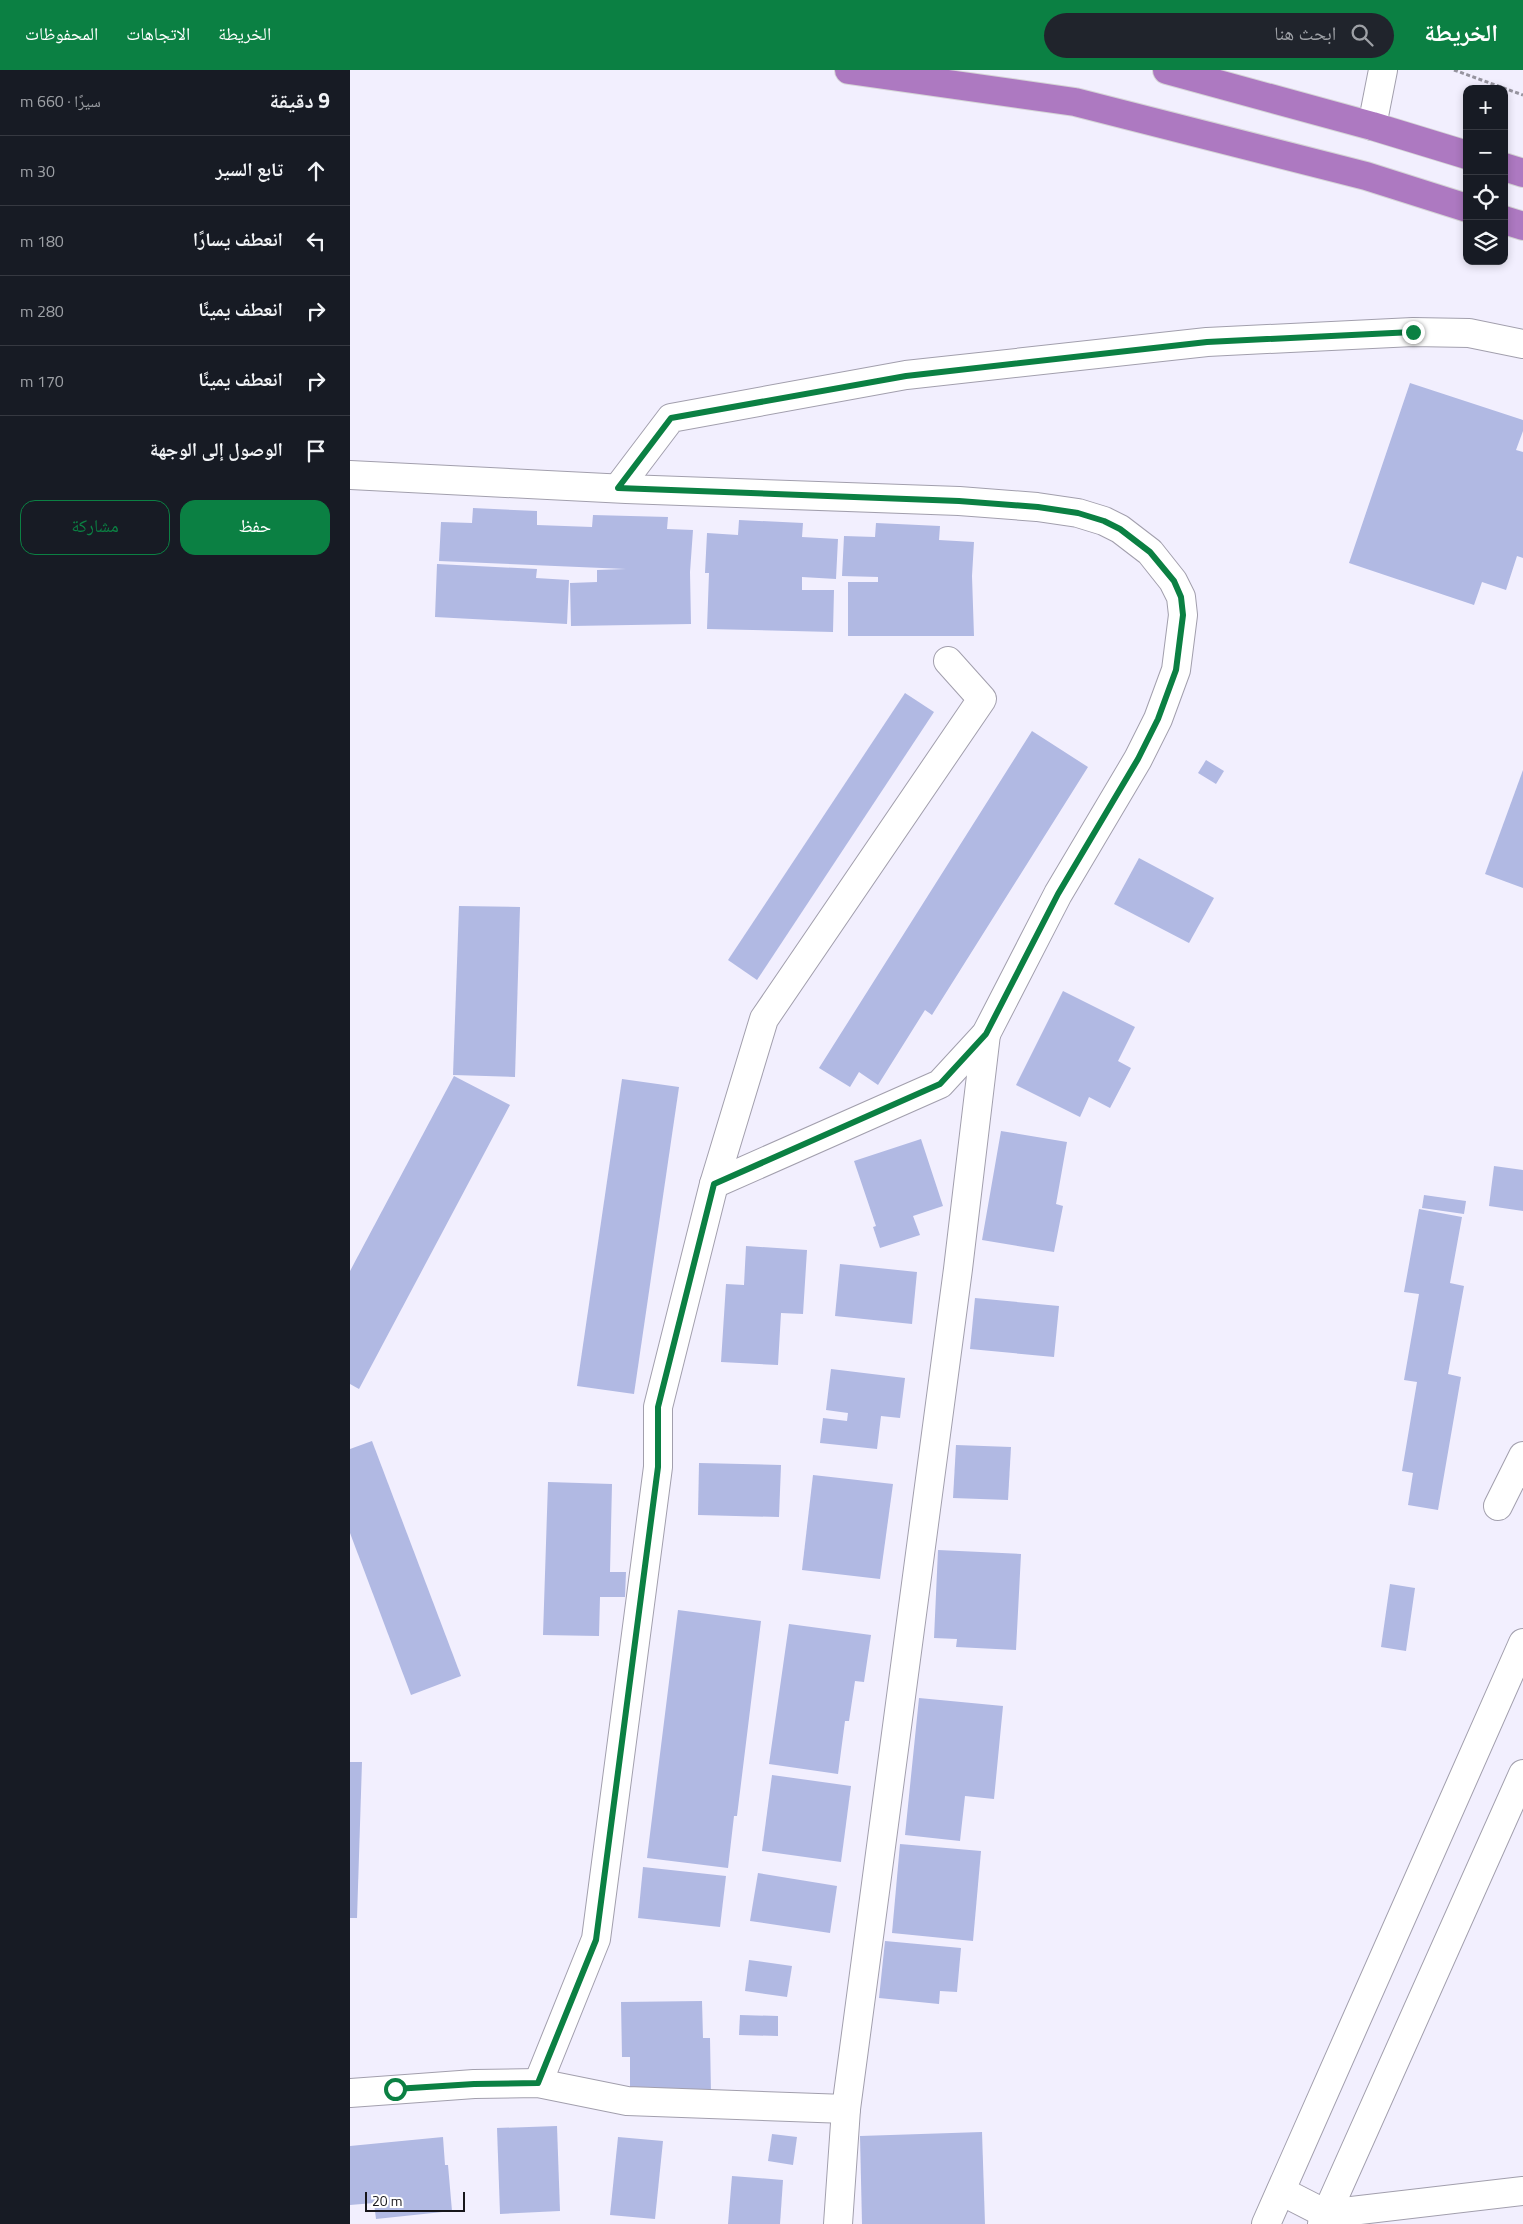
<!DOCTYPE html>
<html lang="ar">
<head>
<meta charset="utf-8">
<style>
  :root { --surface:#171b24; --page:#20242c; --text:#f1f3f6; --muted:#9ea1a6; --line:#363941; --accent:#0b8043 }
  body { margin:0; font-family:"Titillium Web","Noto Naskh Arabic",sans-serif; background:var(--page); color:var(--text); direction:rtl }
  .controls { position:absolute; right:15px; top:15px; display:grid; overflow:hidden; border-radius:10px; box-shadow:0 2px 8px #0003 }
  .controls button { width:45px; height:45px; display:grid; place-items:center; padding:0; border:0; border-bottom:1px solid var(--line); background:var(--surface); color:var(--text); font:25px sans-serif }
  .scale { position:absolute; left:15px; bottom:12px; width:100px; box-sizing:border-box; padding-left:5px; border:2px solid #17161b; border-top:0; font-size:14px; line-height:18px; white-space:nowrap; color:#17161b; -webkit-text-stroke:4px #fff; paint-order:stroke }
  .stop { position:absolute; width:15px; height:15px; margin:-11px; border:4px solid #0b8043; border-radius:50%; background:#fff }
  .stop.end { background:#0b8043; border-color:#fff; box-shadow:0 1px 5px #0008 }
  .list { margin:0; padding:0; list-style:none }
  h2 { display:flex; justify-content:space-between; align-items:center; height:65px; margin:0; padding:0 20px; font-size:21px }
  h2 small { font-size:16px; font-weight:400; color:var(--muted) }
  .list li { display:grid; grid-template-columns:32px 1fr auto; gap:15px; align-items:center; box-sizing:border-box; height:70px; padding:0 20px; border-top:1px solid var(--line) }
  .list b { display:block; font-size:19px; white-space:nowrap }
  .list em { font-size:16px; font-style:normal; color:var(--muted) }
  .actions { display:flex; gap:10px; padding:15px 20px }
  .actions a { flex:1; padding:11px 0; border:1px solid var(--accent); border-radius:15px; text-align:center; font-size:18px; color:var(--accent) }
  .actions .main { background:var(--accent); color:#fff }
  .icon { flex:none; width:28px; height:28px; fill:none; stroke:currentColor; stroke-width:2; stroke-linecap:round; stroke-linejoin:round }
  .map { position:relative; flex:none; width:1173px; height:2154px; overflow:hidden; direction:ltr }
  header { display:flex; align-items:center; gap:30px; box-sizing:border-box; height:70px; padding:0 25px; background:var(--accent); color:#fff }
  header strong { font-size:24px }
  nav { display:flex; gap:28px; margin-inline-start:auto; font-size:18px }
  .search { width:350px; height:45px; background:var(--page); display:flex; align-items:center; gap:12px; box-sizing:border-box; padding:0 18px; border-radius:28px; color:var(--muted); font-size:19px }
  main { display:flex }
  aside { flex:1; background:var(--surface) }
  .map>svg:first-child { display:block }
</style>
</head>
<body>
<header>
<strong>الخريطة</strong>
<div class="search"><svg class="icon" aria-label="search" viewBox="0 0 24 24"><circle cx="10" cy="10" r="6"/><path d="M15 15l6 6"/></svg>ابحث هنا</div>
<nav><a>الخريطة</a><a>الاتجاهات</a><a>المحفوظات</a></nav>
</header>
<main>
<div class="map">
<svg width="1173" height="2154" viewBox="0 0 1173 2154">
  <rect width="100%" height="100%" fill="#f2effe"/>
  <g fill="#b1b9e3">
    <polygon points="1060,313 1173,350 1173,361 1166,380 1173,382 1173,488 1167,486 1156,520 1132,512 1124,535 999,493"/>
    <polygon points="123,438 187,441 187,455 242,457 243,445 318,447 317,459 343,460 340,502 341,554 221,556 220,513 247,512 247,500 276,499 89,491 91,452 122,453"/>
    <polygon points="389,450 453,453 452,467 488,469 486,509 452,507 452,520 484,520 483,562 357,559 359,503 355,503 357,463 388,465"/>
    <polygon points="526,453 590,456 589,470 624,472 622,506 624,566 498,566 498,512 528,512 528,507 492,506 494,466 525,467"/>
    <polygon points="87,494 187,499 186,508 219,510 217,554 85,547"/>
    <polygon points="555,623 584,642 407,910 378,890"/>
    <polygon points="682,661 738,697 582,945 575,940 528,1015 509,1002 500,1017 469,998"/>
    <polygon points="856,690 874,701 866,714 848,703"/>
    <polygon points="1173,700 1173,818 1135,804"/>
    <polygon points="789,788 864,828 839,873 764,834"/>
    <polygon points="109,836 170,837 165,1007 103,1005"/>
    <polygon points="713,921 785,957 768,991 781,998 760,1038 739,1027 730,1047 666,1015"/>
    <polygon points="104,1006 160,1035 9,1319 0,1314 0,1201"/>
    <polygon points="272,1009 329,1017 284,1324 227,1316"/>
    <polygon points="651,1061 717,1072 706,1134 713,1136 704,1182 632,1170"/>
    <polygon points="571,1069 593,1136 563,1146 570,1165 530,1178 523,1157 526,1156 504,1091"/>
    <polygon points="1144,1096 1173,1100 1173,1141 1139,1136"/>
    <polygon points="1074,1125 1116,1131 1114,1144 1072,1138"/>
    <polygon points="1069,1139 1112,1147 1100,1213 1114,1216 1098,1304 1111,1307 1088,1440 1058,1435 1063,1403 1052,1401 1067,1312 1054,1310 1069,1224 1054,1222"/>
    <polygon points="396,1176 457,1180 453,1244 431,1243 428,1295 371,1292 376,1214 394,1215"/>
    <polygon points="490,1194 567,1202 562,1254 485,1246"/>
    <polygon points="625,1228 709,1236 704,1287 620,1279"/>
    <polygon points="481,1299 555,1308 550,1348 531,1346 527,1379 470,1373 473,1348 497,1351 498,1343 476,1340"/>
    <polygon points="22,1371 111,1606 61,1625 0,1463 0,1379"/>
    <polygon points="606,1375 661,1377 658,1430 603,1428"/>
    <polygon points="349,1393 431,1395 429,1447 348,1445"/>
    <polygon points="463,1405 543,1414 530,1509 452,1500"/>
    <polygon points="198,1412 262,1414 260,1502 276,1502 275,1527 250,1527 249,1566 193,1565"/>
    <polygon points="588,1480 671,1484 666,1580 606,1577 607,1569 584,1568"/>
    <polygon points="1040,1514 1065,1518 1056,1581 1031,1577"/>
    <polygon points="328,1540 411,1551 387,1746 384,1746 378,1798 297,1788"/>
    <polygon points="439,1554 521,1565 514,1612 505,1611 499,1651 495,1651 488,1704 419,1694"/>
    <polygon points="569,1628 653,1636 644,1729 615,1726 610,1771 555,1765"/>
    <polygon points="0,1692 12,1692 7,1848 0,1848"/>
    <polygon points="422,1705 501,1716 491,1792 412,1781"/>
    <polygon points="550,1774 631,1781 623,1871 542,1863"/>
    <polygon points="293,1797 376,1806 370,1857 288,1848"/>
    <polygon points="408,1803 487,1816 480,1863 400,1851"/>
    <polygon points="535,1871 611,1878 607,1922 590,1921 589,1934 529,1928"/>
    <polygon points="399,1890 442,1896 437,1927 395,1921"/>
    <polygon points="352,1931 353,1968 360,1968 361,2024 280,2025 280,1987 272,1987 271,1932"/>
    <polygon points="390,1945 428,1946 428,1966 389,1965"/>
    <polygon points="207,2056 210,2141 150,2144 147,2058"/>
    <polygon points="632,2062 635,2154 512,2154 510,2066"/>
    <polygon points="422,2064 447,2067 443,2095 418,2091"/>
    <polygon points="93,2067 95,2095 98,2095 102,2141 26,2149 24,2133 0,2135 0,2076"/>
    <polygon points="268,2067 313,2071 305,2149 260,2145"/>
    <polygon points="382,2106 433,2110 430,2154 378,2154"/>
  </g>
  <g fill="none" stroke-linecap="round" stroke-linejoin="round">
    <defs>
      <g id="minor">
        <polyline points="1022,56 1033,0"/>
        <polyline points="0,405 276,419 609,431 687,437 728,443 754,451 770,459 800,482 823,511 831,527 833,545 826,600 808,649 788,689 708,824 636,964 590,1014 364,1114"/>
        <polyline points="268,418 321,348 556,305 857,272 1063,262 1119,263 1173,274"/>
        <polyline points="1148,1436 1173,1386"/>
        <polyline points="188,2013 246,1869 308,1397 308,1337 364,1114 414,949 632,629 598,591"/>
        <polyline points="0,2023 124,2014 188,2013 277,2031 496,2039"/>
        <polyline points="931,2121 976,2144 1173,2121"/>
        <polyline points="488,2154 496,2039 608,1199 636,964"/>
        <polyline points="916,2154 1173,1573"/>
        <polyline points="972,2154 1173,1704"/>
      </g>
      <g id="highway">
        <polyline points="499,0 725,32 1016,106 1117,138"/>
        <polyline points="817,0 1022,56 1117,85"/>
        <polyline points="1154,97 1173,103"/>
        <polyline points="1154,150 1173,156"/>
      </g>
    </defs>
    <use href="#minor" stroke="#a29fad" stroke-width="30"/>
    <use href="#highway" stroke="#d5d5d6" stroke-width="30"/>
    <polyline stroke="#96949f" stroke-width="3" stroke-dasharray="4 2.5" stroke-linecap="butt" points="1104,0 1173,25"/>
    <use href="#minor" stroke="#fff" stroke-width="28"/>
    <use href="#highway" stroke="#ad79c1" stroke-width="28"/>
  </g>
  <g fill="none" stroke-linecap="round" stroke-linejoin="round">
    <polyline stroke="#0b8043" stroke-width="6" points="45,2019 124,2014 188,2013 246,1870 308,1397 308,1337 364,1114 590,1014 636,964 708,824 788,689 808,649 826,600 833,545 831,527 824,511 800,482 770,459 754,451 728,443 688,437 609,431 268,418 321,348 556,306 857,272 1063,262"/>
  </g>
</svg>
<div class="controls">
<button>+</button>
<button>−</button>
<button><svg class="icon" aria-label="locate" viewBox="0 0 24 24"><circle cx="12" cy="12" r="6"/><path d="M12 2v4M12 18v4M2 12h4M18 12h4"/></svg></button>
<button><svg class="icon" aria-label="layers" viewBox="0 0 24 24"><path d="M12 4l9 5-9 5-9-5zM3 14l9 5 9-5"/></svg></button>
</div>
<div class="scale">20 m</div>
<div class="stop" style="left:45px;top:2019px"></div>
<div class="stop end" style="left:1063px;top:262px"></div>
</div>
<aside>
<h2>9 دقيقة<small>سيرًا · 660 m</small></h2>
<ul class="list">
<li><svg class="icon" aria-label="ahead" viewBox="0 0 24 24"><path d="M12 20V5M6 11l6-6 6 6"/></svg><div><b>تابع السير</b></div><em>30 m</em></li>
<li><svg class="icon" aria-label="left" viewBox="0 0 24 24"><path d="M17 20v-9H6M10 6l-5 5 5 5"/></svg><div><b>انعطف يسارًا</b></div><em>180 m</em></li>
<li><svg class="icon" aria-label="right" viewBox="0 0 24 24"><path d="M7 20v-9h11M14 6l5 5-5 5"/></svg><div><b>انعطف يمينًا</b></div><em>280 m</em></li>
<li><svg class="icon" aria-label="right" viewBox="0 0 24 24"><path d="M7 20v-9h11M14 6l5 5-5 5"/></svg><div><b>انعطف يمينًا</b></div><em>170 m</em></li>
<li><svg class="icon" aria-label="arrive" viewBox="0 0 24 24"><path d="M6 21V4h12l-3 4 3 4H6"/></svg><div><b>الوصول إلى الوجهة</b></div></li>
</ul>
<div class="actions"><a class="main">حفظ</a><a>مشاركة</a></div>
</aside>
</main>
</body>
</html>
